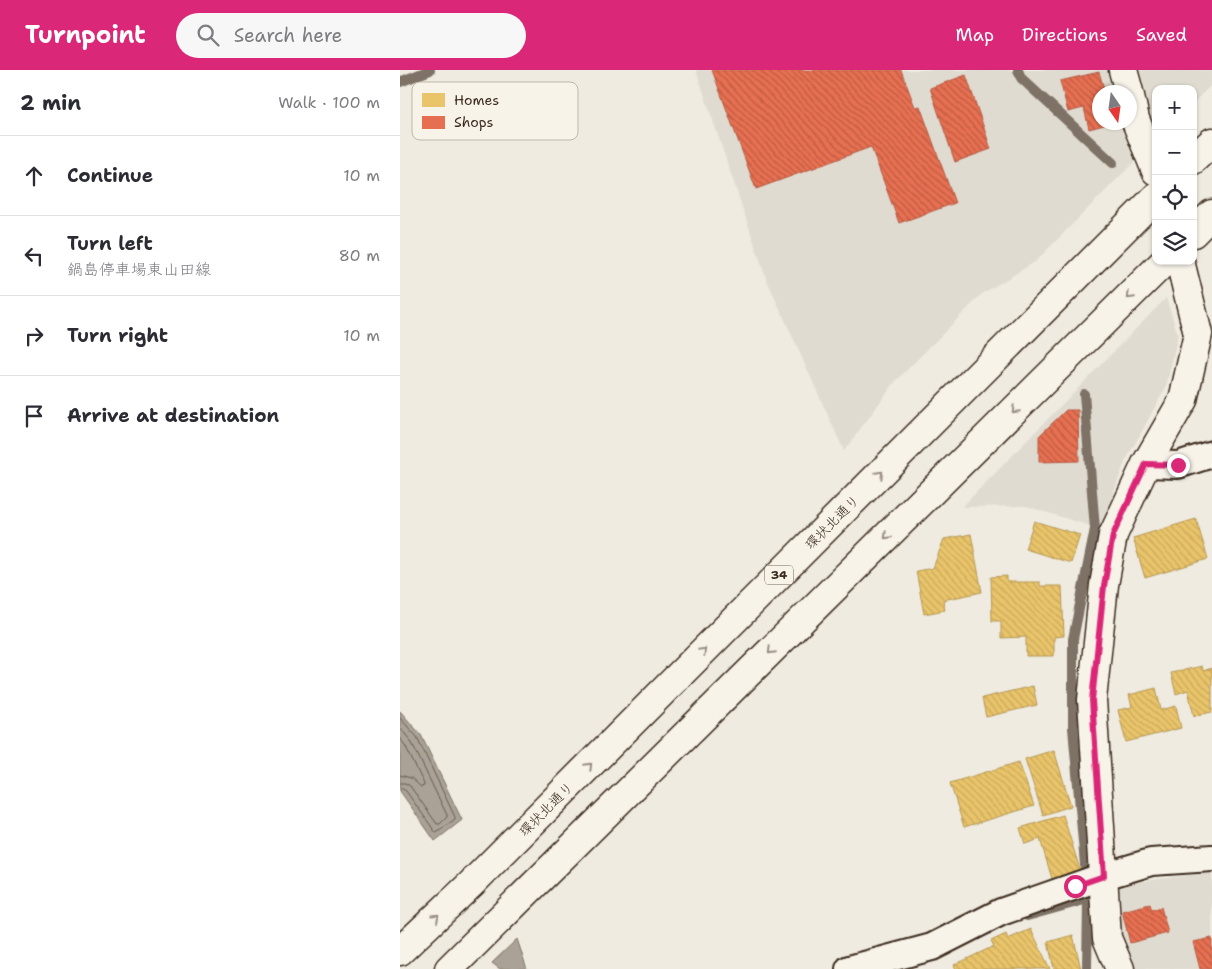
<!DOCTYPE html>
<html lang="en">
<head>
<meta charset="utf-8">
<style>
  :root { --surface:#fff; --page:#f7f7f7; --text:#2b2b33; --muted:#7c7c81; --line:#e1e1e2; --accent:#db2777 }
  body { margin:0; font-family:"Shantell Sans","Klee One",sans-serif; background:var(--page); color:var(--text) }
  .controls { position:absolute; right:15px; top:15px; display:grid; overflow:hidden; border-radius:10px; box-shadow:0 1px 4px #0004 }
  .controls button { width:45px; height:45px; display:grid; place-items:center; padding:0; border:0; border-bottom:1px solid var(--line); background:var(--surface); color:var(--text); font:25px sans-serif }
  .compass { position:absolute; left:692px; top:15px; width:45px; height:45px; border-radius:50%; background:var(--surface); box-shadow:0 1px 4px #0004; rotate:167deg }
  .stop { position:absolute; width:15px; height:15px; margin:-11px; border:4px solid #db2777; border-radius:50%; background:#fff }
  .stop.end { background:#db2777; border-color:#fff; box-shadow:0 1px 5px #0008 }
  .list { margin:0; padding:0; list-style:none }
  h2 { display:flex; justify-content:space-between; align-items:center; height:65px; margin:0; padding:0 20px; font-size:21px }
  h2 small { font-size:16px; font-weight:400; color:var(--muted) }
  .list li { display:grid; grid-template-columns:32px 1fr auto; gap:15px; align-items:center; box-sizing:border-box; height:80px; padding:0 20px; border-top:1px solid var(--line) }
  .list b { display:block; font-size:19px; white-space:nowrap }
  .list p { margin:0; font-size:16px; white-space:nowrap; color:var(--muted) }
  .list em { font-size:16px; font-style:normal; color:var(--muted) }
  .icon { flex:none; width:28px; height:28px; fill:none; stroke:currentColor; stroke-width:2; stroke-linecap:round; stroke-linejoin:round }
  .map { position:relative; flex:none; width:812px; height:899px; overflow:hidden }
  header { display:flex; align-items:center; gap:30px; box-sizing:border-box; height:70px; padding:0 25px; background:var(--accent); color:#fff }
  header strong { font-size:24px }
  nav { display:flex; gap:28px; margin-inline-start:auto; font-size:18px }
  .search { width:350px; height:45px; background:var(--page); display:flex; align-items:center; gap:12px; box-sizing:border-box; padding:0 18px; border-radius:28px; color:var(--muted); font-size:19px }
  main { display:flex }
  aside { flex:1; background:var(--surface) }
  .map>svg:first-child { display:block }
</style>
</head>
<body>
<header>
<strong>Turnpoint</strong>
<div class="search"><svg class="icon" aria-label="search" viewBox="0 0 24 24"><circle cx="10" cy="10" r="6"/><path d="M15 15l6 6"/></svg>Search here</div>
<nav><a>Map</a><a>Directions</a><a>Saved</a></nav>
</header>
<main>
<aside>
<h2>2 min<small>Walk · 100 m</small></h2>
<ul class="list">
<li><svg class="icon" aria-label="ahead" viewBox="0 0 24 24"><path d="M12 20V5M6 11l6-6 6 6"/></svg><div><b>Continue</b></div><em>10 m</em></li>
<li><svg class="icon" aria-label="left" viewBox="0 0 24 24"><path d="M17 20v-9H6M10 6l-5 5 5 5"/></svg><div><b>Turn left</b><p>鍋島停車場東山田線</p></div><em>80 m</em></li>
<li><svg class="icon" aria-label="right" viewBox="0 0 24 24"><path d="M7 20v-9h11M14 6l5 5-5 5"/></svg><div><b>Turn right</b></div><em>10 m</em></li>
<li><svg class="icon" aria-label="arrive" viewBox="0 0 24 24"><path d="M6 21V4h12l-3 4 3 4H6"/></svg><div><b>Arrive at destination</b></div></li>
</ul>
</aside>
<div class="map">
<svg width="812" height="899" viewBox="0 0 812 899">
  <defs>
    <pattern id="homes-back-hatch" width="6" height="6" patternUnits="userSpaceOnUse" patternTransform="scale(1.25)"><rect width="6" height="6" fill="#e9c46a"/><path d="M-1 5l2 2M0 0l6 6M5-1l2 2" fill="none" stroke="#c9a95b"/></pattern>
    <pattern id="shops-back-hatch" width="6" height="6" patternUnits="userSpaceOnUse" patternTransform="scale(1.25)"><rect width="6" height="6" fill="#e76f51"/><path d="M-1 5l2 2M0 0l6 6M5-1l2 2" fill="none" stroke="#bc5b43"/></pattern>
  </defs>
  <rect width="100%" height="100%" fill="#efebe0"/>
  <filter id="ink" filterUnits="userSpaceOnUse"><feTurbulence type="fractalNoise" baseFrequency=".02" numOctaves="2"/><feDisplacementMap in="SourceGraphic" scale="10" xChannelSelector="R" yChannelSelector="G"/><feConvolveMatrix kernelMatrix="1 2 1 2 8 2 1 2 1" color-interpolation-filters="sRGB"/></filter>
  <g filter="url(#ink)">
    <g fill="#e0dbd0" fill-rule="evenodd">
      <path d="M296,0H812V14L793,33V19H756V70L635,192L582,224L495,312L444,381L366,208ZM700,22H730V52H700Z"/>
      <polygon points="766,228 778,265 766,317 725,392 700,459 626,436 562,437"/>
      <polygon points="812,802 812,899 734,899 720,866 715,815"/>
    </g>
    <g fill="#aaa296" stroke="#7e7266">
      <polygon points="0,641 21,665 62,750 35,771 0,721"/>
      <polygon points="117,869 127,899 100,899 92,893"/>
    </g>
    <g fill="url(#homes-back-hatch)" stroke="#b59653">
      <polygon points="796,449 808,489 745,508 733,468"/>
      <polygon points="634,451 680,465 671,493 625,479"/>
      <polygon points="571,464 582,522 543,530 545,540 524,544 516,501 533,498 544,469"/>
      <polygon points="607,506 607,512 640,512 640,516 662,516 664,566 654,567 654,586 626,586 626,567 601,568 601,551 592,551 591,507"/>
      <polygon points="802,596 803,601 812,598 812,642 794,646 788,620 776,624 771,603"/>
      <polygon points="633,616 637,635 586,647 582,628"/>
      <polygon points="756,618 761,640 776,636 781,658 726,672 718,640 732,637 729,625"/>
      <polygon points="654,680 671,736 643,745 625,689"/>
      <polygon points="619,692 634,736 564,757 550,713"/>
      <polygon points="663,745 681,803 653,812 640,769 625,774 620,758"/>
      <polygon points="631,859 650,899 556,899 554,895 594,876 591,871 606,864 608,869"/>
      <polygon points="673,865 681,899 654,899 648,872"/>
    </g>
    <g fill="url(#shops-back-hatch)" stroke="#b35a42">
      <polygon points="312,0 501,0 515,37 520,36 555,133 499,153 471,77 356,119"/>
      <polygon points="699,2 705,22 700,22 700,52 712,52 712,53 689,59 684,38 668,42 660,11"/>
      <polygon points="566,5 591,79 555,92 530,18"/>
      <polygon points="666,340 678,340 679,391 639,392 639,366"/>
      <polygon points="750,834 752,840 761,837 768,863 730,873 722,841"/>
      <polygon points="812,868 812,899 800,899 793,872"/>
    </g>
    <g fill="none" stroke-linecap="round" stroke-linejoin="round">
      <g stroke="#675a4e" stroke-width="1">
        <polyline points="0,648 17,667 55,747 55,749 38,762 36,763 6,721 3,719 0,719"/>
        <polyline points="0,658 11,671 47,745 47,747 40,754 37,754 10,716 5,713 0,713"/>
        <polyline points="0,669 5,675 24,714 24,716 21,717 11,708 0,705"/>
      </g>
      <g stroke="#7e7266" stroke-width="10">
        <polyline points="618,0 621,8 713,93"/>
        <polyline points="0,12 30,0"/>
        <polyline points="684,324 695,459 673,569 673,658 688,829 687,899"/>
        <polyline points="627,846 688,829"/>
      </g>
      <defs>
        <g id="street">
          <polyline points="746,394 778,395 812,384"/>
          <polyline points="449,899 532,877 601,842 704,806 751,792 812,788"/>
        </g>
        <g id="secondary">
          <polyline points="723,0 729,22"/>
          <polyline points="730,26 735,49 756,101"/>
          <polyline points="720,899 707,868 692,630 704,515 713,465 746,394 783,330 798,264 780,191"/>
        </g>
        <g id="highway">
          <polyline points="793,90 812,72"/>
          <polyline points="793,163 812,144"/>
          <polyline points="0,881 71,814 756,127"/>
          <polyline points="49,899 765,191"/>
        </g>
      </defs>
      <use href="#street" stroke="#3b2a1e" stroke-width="30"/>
      <use href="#secondary" stroke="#3b2a1e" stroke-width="31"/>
      <use href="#highway" stroke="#3b2a1e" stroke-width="31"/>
      <use href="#street" stroke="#f7f3e8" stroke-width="26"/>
      <use href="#secondary" stroke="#f7f3e8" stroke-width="28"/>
      <use href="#highway" stroke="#f7f3e8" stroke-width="28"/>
    </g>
    <defs><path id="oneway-chevron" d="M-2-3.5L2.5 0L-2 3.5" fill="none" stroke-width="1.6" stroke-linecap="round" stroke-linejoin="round" transform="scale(1.25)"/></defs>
    <g stroke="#998e83">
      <use href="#oneway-chevron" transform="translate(730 226) rotate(135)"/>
      <use href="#oneway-chevron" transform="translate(615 340) rotate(135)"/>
      <use href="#oneway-chevron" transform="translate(480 404) rotate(-45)"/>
      <use href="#oneway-chevron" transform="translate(487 466) rotate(135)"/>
      <use href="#oneway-chevron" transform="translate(303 581) rotate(-45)"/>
      <use href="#oneway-chevron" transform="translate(371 581) rotate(135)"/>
      <use href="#oneway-chevron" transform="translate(189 696) rotate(-45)"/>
      <use href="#oneway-chevron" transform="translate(36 847) rotate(-43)"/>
    </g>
  </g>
  <g fill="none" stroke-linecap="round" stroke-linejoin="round" filter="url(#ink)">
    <polyline stroke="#db2777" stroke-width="6" points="675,816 704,806 692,630 704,516 713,465 746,394 778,395"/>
  </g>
  <g text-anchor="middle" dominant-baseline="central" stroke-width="5" stroke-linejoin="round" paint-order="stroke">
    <rect fill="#f7f3e8" stroke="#73665b" stroke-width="1" x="365" y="495.5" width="28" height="19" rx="4"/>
    <g font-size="12" font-weight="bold" fill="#3b2a1e">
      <text x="379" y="505">34</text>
    </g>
    <g font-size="14" fill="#3b2a1e" stroke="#f7f3e8">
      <text transform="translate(432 452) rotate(-45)">環状北通り</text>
      <text transform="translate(146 739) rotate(-45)">環状北通り</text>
    </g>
  </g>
  <rect x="12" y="12" width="166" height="58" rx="8" fill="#f7f3e8" stroke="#bfb7ab" stroke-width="1"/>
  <rect x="22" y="23" width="23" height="14" fill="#e9c46a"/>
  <rect x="22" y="46" width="23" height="13" fill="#e76f51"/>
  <g font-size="14" fill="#3b2a1e">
    <text x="54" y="35">Homes</text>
    <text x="54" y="57">Shops</text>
  </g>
</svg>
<div class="controls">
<button>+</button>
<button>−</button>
<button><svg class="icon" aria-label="locate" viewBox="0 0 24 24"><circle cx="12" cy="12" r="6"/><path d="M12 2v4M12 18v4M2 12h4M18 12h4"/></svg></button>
<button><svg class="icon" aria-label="layers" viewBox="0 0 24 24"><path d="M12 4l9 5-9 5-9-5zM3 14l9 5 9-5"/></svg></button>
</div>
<svg class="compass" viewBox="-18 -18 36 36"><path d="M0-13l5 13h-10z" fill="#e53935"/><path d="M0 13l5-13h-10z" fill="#7c7c81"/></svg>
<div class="stop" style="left:675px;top:816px"></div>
<div class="stop end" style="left:778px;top:395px"></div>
</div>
</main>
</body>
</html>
